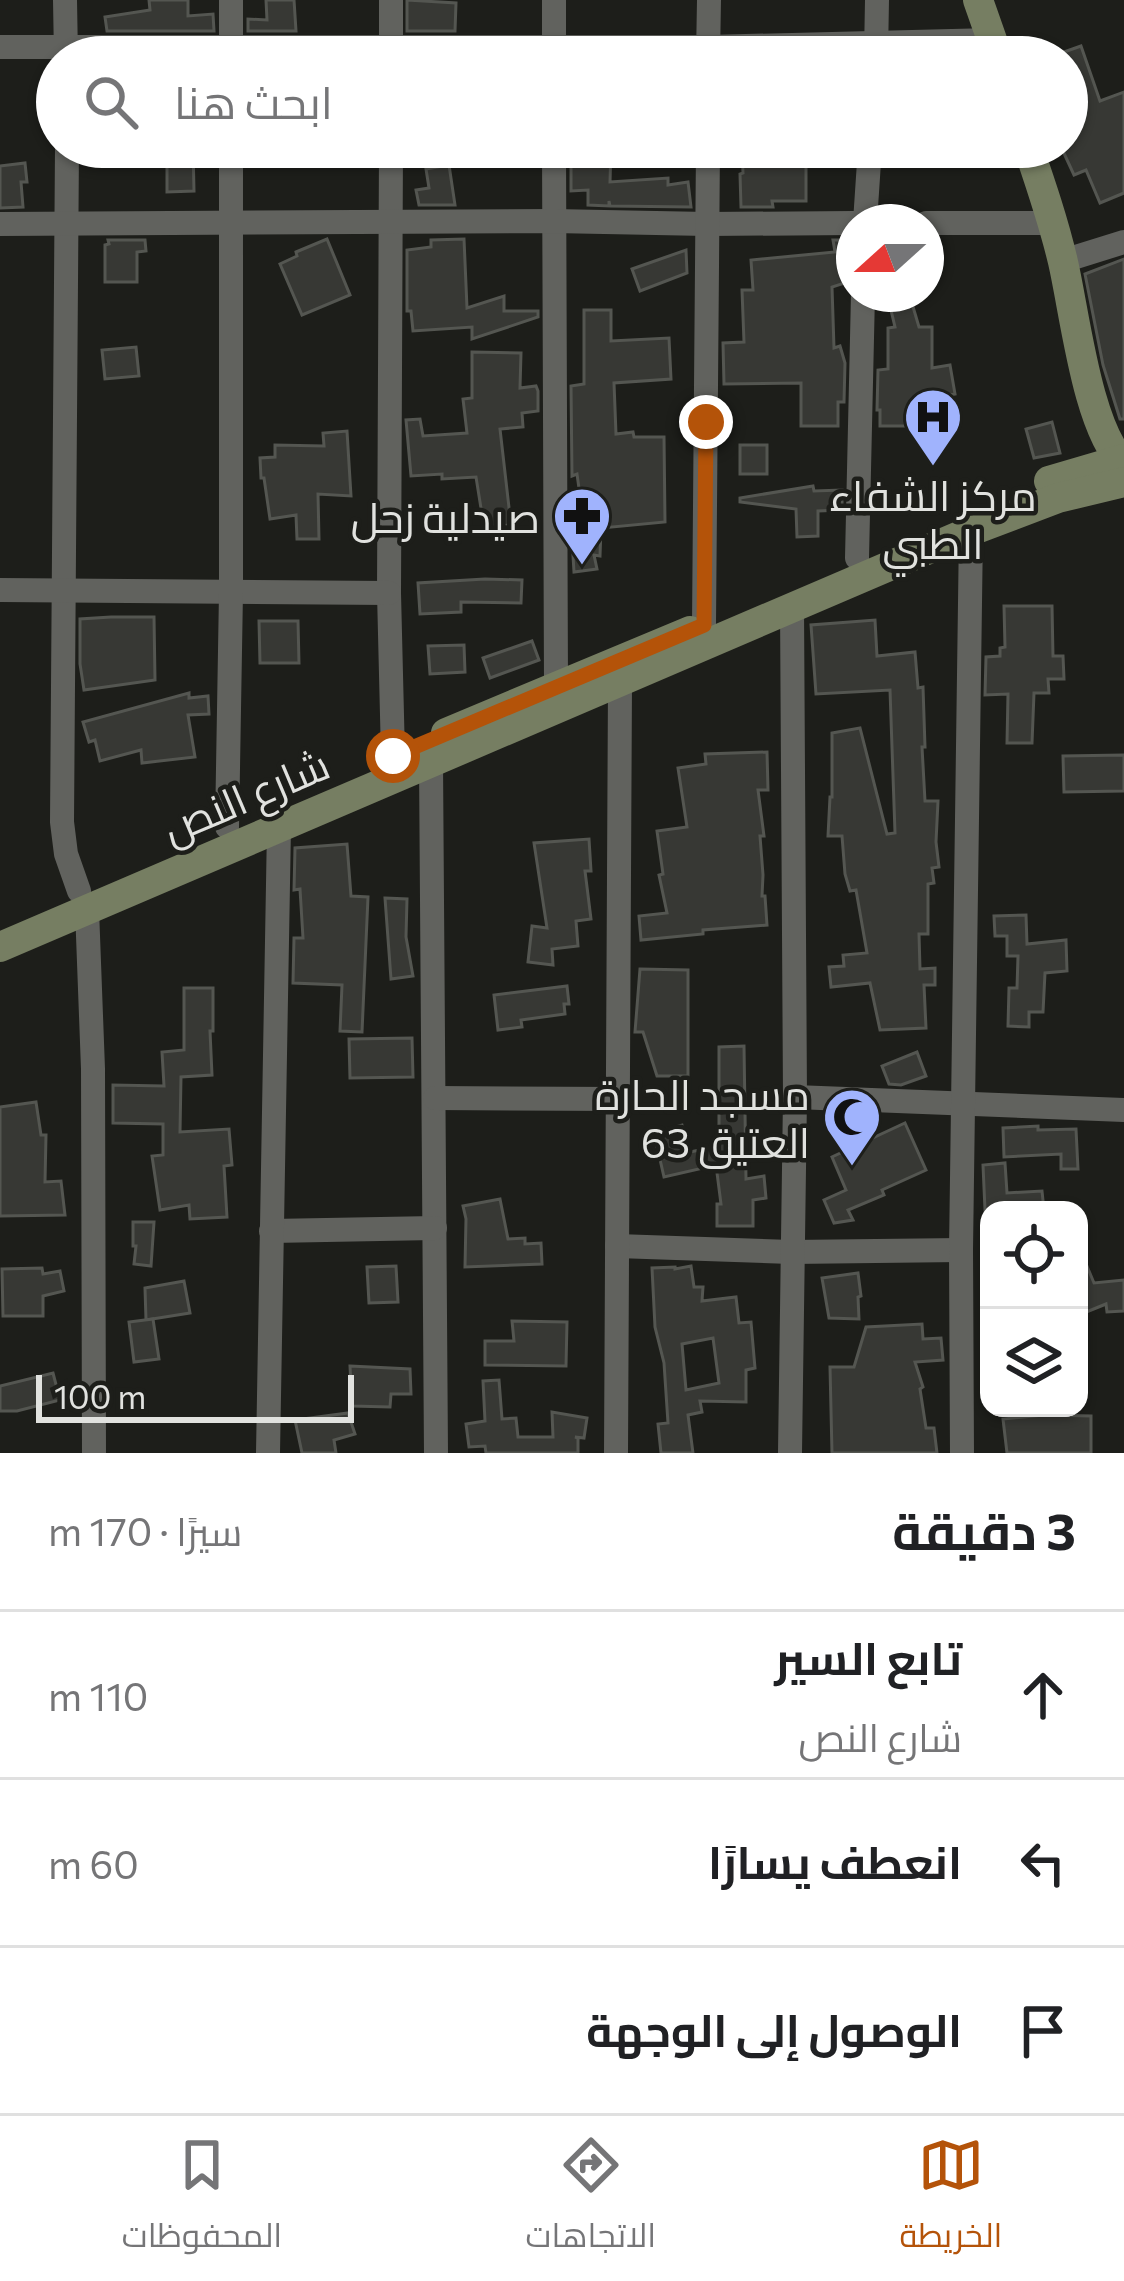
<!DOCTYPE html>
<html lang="ar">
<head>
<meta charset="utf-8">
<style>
  :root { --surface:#fff; --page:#f6f6f6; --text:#202124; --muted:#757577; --line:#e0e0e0; --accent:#b45309 }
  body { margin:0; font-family:Commissioner,Cairo,sans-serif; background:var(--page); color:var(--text); direction:rtl }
  .controls { position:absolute; right:36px; bottom:36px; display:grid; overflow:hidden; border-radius:24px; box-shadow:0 3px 9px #0004 }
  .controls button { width:108px; height:108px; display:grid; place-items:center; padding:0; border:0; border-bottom:3px solid var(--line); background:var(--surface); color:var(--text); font:60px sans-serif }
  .compass { position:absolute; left:836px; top:204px; width:108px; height:108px; border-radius:50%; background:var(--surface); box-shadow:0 3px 9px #0004; rotate:249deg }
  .scale { position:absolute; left:36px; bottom:30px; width:318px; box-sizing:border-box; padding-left:12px; border:6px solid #e1e2df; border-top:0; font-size:33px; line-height:42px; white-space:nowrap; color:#e1e2df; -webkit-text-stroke:9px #1d1e1a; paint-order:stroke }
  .stop { position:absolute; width:36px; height:36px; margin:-27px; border:9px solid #b45309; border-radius:50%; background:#fff }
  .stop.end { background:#b45309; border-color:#fff; box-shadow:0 3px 12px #0008 }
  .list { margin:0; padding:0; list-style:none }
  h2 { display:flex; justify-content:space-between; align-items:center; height:156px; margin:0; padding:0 48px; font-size:51px }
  h2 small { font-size:39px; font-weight:400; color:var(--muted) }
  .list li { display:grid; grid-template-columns:78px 1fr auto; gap:36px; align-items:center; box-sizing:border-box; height:168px; padding:0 48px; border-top:3px solid var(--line) }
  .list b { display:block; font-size:45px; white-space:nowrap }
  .list p { margin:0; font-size:39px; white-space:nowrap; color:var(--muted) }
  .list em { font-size:39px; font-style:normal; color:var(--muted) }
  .icon { flex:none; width:66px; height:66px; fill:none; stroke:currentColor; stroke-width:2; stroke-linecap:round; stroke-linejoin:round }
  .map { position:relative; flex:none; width:1124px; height:1453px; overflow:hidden; direction:ltr }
  .search { position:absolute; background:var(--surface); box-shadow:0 3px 9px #0004; left:36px; right:36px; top:36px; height:132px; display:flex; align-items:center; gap:30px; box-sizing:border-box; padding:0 42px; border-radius:66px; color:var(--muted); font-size:45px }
  .sheet { height:660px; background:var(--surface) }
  nav { display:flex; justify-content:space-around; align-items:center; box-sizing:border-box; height:168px; border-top:3px solid var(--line); background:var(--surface); font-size:33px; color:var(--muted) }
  nav a { display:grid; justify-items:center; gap:6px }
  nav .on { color:var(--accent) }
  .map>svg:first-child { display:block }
</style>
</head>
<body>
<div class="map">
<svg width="1124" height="1453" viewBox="0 0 1124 1453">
  <rect width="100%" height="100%" fill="#1d1e1a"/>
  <g fill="#373834" stroke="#545651" stroke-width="3" fill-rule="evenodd">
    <polygon points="149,0 188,0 188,16 213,14 214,31 107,31 105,17 150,10"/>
    <polygon points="266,0 294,0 296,31 248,31 248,19 267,20"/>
    <polygon points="407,0 456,3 455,31 407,31"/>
    <polygon points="1081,46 1100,101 1124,92 1124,193 1100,203 1086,170 1074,175 1062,149 1067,147 1067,103 1080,97 1064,52"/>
    <polygon points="167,147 193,147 194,191 167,192"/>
    <polygon points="583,147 611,147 610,182 668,178 668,185 688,182 691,207 610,206 609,201 609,206 588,205 588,190 571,191 571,166 584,166"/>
    <polygon points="742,147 806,147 806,201 772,201 773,207 741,207 740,174 743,173"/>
    <polygon points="25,163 27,182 21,182 23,207 0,208 0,166"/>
    <polygon points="449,165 455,205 419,205 416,190 429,188 426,169"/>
    <polygon points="327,239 350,295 302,315 280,264 297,256 296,252"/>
    <polygon points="464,239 467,308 504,296 504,311 538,311 538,317 472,339 472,327 413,331 411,311 407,311 407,250 431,247 431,240"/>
    <polygon points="108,240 145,240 146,251 137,252 137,282 105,282 105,245 109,244"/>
    <polygon points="833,240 852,240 854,256 854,280 832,287 834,348 840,346 845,363 844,402 838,402 838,426 801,426 801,383 724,384 723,343 744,342 742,290 753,290 751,260 835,252"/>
    <polygon points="686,250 687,273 640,291 632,269"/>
    <polygon points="1124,259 1124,419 1120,419 1103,365 1085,274"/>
    <polygon points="911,300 919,327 932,327 932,368 950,365 955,394 933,398 933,426 880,426 880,410 877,410 878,370 888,369 888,328 895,327 890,306"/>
    <polygon points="584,310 611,310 611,341 669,338 671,379 614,383 616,434 633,432 634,437 664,437 665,522 601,528 600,556 594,555 597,569 574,572 572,539 581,539 579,510 582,510 577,474 572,476 571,386 584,384"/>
    <polygon points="136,347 139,376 105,379 102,350"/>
    <polygon points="472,352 521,353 520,388 536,386 538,391 538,411 522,413 523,427 500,429 511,525 484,527 476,477 442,479 442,474 411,476 406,420 420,419 423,436 467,433 463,399 472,398"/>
    <polygon points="1052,422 1060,453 1034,458 1026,429"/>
    <polygon points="347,431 351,496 318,494 319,539 297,539 296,515 270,519 264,478 261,478 260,458 275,457 275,445 324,446 323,433"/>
    <rect x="740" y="445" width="27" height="29"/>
    <polygon points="813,486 814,491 842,490 842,510 818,511 818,536 797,537 796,509 740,502 740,498"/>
    <polygon points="485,579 522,580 521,603 461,602 461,612 420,614 418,583"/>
    <polygon points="1004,606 1052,606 1053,656 1063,656 1064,679 1048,679 1049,693 1034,693 1032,743 1007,743 1008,694 985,695 986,657 1000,656 1000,648 1005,647"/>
    <polygon points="111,617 154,617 155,680 84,690 80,664 80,619"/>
    <polygon points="875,620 877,656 915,652 918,688 923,687 925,747 922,747 925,801 938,801 936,842 939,867 932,868 934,883 928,884 928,934 919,934 920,969 935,968 935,985 924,985 926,1028 880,1030 870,983 831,987 829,967 844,966 843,955 867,953 856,890 850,891 845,874 842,836 828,836 830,797 832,797 832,733 860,728 887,834 895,833 890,690 816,694 811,625"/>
    <polygon points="259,621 298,621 299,663 260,663"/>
    <polygon points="532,641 539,660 490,678 483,658"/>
    <polygon points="464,645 465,672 430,674 428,646"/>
    <polygon points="189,693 189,698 208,696 209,714 188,715 195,757 142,763 141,750 100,761 95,740 89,742 83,722"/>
    <polygon points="767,752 768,790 758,790 764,836 760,836 763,875 762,896 765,896 767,925 703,930 703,934 641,940 639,916 667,913 659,875 663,874 657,831 687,827 678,768 706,764 705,754"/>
    <polygon points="1124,755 1124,791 1064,792 1063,756"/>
    <polygon points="589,839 591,871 585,871 591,919 576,921 578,946 552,949 553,965 528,962 532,926 547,928 534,843"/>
    <polygon points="347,844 351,896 368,897 362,1032 340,1031 342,985 293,983 294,938 303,938 300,889 294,890 295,848"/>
    <polygon points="385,898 407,899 406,937 413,976 391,979"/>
    <polygon points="1026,915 1027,944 1066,940 1067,971 1045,973 1043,1012 1029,1012 1029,1027 1008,1026 1009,988 1017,988 1018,956 1007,956 1007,936 995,936 994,916"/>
    <polygon points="640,969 688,970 688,1076 657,1076 643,1032 635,1032"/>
    <polygon points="567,986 569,1004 564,1004 565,1014 521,1020 522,1027 498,1030 494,995"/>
    <polygon points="184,988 213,988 213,1031 210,1031 212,1075 181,1077 180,1132 229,1129 232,1165 224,1166 227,1217 190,1219 189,1205 160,1210 152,1156 163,1155 163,1124 113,1123 113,1085 164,1086 162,1052 184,1050"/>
    <polygon points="412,1038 413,1077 350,1078 349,1039"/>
    <polygon points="744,1046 746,1179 764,1176 766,1198 753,1200 753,1226 717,1226 717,1204 721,1204 716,1165 664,1177 654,1133 682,1125 690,1152 719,1146 719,1047"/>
    <polygon points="917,1052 926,1076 901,1085 889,1084 882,1066"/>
    <polygon points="36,1102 41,1135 46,1135 45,1182 61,1181 65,1215 0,1216 0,1107"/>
    <polygon points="905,1123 926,1170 882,1190 884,1195 848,1210 853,1220 834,1223 824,1200 846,1190 832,1157"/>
    <polygon points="1038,1126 1038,1130 1076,1129 1078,1169 1061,1169 1061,1154 1004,1157 1003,1128"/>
    <polygon points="1005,1163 1007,1193 1042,1191 1044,1210 985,1210 983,1165"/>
    <polygon points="500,1199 508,1239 525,1238 525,1244 541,1243 542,1264 465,1267 466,1219 463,1206"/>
    <polygon points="133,1222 154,1222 151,1266 134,1264 136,1246 133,1246"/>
    <polygon points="1079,1247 1094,1283 1124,1280 1124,1311 1107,1312 1106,1304 1079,1315"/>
    <polygon points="396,1266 398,1302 369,1303 367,1267"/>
    <path d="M691,1266L694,1287H703L702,1301L736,1297L739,1323L751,1322L755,1368L746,1370V1402L700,1401L702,1412L688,1415L693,1453H661L658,1424L668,1423L664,1363L655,1327L652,1268L675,1267V1269ZM713,1338L719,1383L686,1390L682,1344Z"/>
    <polygon points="42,1268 43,1274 60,1271 64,1291 43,1296 43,1316 3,1316 2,1269"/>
    <polygon points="858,1273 861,1296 858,1297 859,1319 829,1318 822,1278"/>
    <polygon points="184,1281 190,1313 146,1320 145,1288"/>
    <polygon points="153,1319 159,1359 134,1362 129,1322"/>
    <polygon points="512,1321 567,1322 566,1366 485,1365 485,1341 514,1341"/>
    <polygon points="922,1324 923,1339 941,1338 943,1360 915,1362 923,1387 920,1389 926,1428 934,1428 937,1453 832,1453 830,1367 854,1367 866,1327"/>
    <polygon points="350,1366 410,1369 411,1394 391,1394 390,1407 352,1406"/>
    <polygon points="53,1373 60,1400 17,1411 0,1411 0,1386"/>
    <polygon points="499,1380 502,1419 516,1418 518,1437 553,1437 552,1412 587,1418 584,1438 575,1437 578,1438 578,1453 486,1453 485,1446 469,1447 466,1424 485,1421 483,1381"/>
    <polygon points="348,1413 355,1434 334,1440 336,1453 302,1453 295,1420"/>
    <polygon points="1044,1415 1091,1416 1091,1453 1007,1453 1003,1419"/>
  </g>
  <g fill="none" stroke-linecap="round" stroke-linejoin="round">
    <g stroke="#61625e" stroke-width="24">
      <polyline points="65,0 66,57"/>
      <polyline points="231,0 231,57"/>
      <polyline points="391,0 391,57"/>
      <polyline points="554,0 554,57"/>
      <polyline points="0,47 708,47 992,40"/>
      <polyline points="876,55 877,0"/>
      <polyline points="708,57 709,0"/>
      <polyline points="67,147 62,822 66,854 79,891"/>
      <polyline points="391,147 389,593 393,756"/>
      <polyline points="554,147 556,685"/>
      <polyline points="865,222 870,147"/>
      <polyline points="926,223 1053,223"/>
      <polyline points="0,224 553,221 707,224 854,223"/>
      <polyline points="1063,261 1124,242"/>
      <polyline points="857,558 863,294"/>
      <polyline points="0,590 389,593"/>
      <polyline points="704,625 708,147"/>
      <polyline points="431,762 436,1453"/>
      <polyline points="227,827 231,592 231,147"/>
      <polyline points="87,909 93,1069 94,1453"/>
      <polyline points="795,1097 1124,1110"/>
      <polyline points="435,1098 618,1099"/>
      <polyline points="271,1231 435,1228"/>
      <polyline points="617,1246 791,1252 961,1250"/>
      <polyline points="268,1453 279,827"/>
      <polyline points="616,1453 620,683"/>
      <polyline points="790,1453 795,1097 792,607"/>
      <polyline points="962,1453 961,1250 971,531"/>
    </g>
    <g stroke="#767e62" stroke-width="30">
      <polyline points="978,0 998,57"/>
      <path d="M1028,147C1041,185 1054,223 1063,262C1075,314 1087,428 1124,464"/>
      <polyline points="1049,481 1124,459"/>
      <polyline points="446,733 690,631"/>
      <polyline points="0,947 971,531 1058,498 1124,482"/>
    </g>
  </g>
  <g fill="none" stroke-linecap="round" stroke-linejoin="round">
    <polyline stroke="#b45309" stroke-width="15" points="393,756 704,625 706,422"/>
  </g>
  <defs>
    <symbol id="hospital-pin" viewBox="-11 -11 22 30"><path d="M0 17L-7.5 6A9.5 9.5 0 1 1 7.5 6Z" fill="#a0b3fd" stroke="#1d1e1a"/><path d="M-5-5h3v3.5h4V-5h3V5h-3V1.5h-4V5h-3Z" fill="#111"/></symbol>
    <symbol id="pharmacy-pin" viewBox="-11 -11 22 30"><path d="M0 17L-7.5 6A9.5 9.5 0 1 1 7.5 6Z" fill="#a0b3fd" stroke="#1d1e1a"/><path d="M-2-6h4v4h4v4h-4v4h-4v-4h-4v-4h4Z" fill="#111"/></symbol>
    <symbol id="mosque-pin" viewBox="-11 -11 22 30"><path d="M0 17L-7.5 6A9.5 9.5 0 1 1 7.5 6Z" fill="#a0b3fd" stroke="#1d1e1a"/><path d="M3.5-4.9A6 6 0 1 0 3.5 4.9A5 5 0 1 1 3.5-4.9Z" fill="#111"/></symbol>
  </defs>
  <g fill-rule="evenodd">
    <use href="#hospital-pin" x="900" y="384" width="66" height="90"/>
    <use href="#pharmacy-pin" x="549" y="483" width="66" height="90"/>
    <use href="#mosque-pin" x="819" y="1084" width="66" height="90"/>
  </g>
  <g text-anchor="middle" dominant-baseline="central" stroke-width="9" stroke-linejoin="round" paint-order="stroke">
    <g font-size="42" fill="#e1e2df" stroke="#1d1e1a" text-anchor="end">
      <text x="933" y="494" text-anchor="middle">مركز الشفاء<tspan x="933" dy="48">الطبي</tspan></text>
      <text x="540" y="516">صيدلية زحل</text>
      <text x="810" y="1093">مسجد الحارة<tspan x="810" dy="48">63 العتيق</tspan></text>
    </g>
    <g font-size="42" fill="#e1e2df" stroke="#1d1e1a">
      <text transform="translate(245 795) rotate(-23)">شارع النص</text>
    </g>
  </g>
</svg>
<div class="controls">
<button><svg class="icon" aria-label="locate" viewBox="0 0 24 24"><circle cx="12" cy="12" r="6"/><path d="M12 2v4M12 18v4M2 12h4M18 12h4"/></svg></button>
<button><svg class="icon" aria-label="layers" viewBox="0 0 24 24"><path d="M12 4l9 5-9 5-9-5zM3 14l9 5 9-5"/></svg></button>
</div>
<svg class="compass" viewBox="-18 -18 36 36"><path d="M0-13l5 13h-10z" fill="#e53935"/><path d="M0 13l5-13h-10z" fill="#757577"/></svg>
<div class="scale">100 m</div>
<div class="stop" style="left:393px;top:756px"></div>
<div class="stop end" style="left:706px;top:422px"></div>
<div class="search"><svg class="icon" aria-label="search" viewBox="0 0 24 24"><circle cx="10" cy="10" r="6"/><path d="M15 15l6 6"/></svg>ابحث هنا</div>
</div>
<section class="sheet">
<h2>3 دقيقة<small>سيرًا · 170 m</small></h2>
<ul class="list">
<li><svg class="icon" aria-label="ahead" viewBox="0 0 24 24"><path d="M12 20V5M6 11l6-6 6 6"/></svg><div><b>تابع السير</b><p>شارع النص</p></div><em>110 m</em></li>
<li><svg class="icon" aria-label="left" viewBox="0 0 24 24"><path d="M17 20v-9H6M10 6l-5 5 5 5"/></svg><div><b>انعطف يسارًا</b></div><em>60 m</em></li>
<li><svg class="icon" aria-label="arrive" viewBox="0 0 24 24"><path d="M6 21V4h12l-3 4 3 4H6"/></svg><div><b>الوصول إلى الوجهة</b></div></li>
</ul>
</section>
<nav>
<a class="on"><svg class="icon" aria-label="map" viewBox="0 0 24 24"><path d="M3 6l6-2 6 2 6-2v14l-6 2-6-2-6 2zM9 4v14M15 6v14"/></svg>الخريطة</a>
<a><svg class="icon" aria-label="directions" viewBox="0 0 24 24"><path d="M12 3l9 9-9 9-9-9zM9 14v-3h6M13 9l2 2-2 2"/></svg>الاتجاهات</a>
<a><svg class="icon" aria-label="saved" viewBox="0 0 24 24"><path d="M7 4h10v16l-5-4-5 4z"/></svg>المحفوظات</a>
</nav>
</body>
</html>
